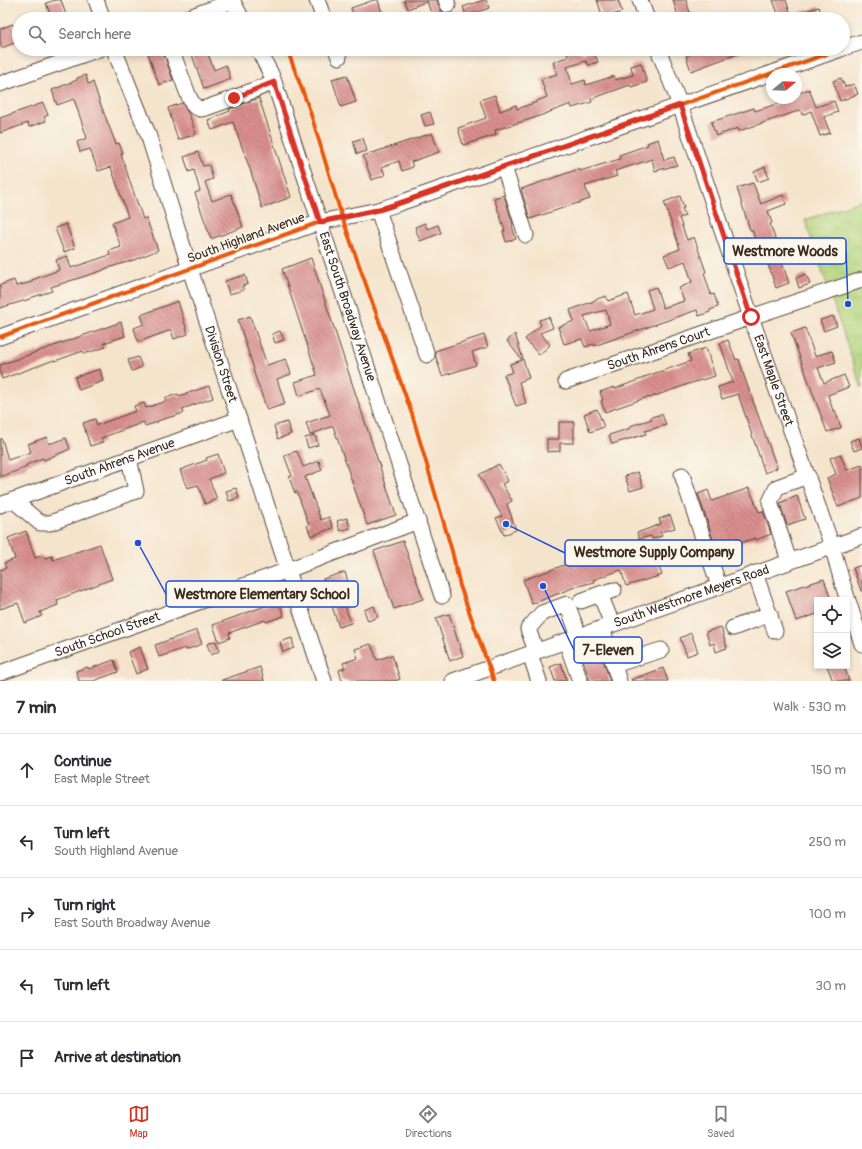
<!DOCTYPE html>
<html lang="en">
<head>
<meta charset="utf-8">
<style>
  :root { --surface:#fff; --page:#f7f7f7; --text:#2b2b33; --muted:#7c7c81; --line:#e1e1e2; --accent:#d93025 }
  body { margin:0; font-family:Pangolin,sans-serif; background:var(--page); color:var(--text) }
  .controls { position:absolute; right:12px; bottom:12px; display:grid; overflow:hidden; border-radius:0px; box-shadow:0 2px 6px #0003 }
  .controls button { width:36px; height:36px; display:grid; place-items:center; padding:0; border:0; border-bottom:1px solid var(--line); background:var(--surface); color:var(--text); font:20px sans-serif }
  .compass { position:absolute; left:766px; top:68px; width:36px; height:36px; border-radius:50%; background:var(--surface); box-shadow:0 2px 6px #0003; rotate:71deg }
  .stop { position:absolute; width:12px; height:12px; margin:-9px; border:3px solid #d93025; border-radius:50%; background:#fff }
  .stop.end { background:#d93025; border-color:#fff; box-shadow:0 1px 4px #0008 }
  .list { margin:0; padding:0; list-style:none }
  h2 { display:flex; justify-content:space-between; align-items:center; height:52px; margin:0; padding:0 16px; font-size:17px }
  h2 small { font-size:13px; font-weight:400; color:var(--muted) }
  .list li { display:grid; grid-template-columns:26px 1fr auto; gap:12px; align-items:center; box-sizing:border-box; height:72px; padding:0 16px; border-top:1px solid var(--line) }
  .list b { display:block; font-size:15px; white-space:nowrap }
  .list p { margin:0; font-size:13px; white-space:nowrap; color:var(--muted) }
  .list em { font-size:13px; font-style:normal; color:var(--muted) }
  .icon { flex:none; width:22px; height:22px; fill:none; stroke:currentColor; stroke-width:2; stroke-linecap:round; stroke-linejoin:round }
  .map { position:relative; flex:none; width:862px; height:681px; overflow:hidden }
  .search { position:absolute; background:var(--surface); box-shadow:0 2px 6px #0003; left:12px; right:12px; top:12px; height:44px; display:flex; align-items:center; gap:10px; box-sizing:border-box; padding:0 14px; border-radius:22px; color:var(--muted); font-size:15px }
  .sheet { height:412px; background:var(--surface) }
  nav { display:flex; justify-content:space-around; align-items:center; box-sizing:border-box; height:56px; border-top:1px solid var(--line); background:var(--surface); font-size:11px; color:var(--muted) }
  nav a { display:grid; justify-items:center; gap:2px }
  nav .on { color:var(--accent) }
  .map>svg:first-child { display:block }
</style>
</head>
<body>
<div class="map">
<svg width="862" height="681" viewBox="0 0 862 681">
  <defs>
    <pattern id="park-crowns" width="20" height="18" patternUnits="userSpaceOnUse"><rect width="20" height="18" fill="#b2d47d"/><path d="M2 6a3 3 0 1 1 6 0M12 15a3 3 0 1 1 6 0" fill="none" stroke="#9ab66c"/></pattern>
    <pattern id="building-back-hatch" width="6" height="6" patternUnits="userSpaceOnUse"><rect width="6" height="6" fill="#d98f8e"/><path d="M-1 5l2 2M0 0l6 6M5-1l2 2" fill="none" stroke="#b17573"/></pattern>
  </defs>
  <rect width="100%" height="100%" fill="#fbf7ec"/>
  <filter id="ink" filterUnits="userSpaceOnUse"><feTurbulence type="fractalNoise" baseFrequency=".025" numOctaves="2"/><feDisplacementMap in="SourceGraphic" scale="8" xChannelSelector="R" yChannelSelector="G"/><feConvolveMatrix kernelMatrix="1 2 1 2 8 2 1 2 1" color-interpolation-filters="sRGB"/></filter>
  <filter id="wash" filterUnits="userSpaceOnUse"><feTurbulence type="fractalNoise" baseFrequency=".012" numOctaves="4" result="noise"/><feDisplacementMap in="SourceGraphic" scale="16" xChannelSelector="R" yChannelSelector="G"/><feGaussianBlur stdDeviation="0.9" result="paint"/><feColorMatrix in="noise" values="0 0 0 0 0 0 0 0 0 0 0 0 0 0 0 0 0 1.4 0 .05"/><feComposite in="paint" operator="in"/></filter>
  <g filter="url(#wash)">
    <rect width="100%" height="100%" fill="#f5e4cc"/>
    <polygon fill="url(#park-crowns)" stroke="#767f4e" points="862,200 862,389 805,220"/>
    <g id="blocks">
      <g fill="url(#building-back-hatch)" fill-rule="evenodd">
        <polygon points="56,0 61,0 66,15 55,19 52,19 46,3"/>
        <polygon points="374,0 378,0 382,13 364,19 355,19 351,8"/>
        <polygon points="404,0 437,0 444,19 433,19 427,1 408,9"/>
        <polygon points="484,0 486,0 489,8 466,16 463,7"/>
        <polygon points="597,0 618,0 622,12 603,18"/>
        <polygon points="673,0 686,0 692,19 679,19"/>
        <polygon points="773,0 786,0 791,15 819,7 823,19 780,19"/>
        <polygon points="13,24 19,41 2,48 0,42 0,29"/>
        <polygon points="152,49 162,49 173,80 159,85 147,51"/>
        <polygon points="190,49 206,49 214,70 226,65 231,79 204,89"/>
        <polygon points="578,49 580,49 582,54 593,50 598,62 588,65 586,61 567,67 572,84 585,80 586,85 614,76 615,80 633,75 631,66 641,63 647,82 631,87 630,85 591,99 592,102 572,108 571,104 534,118 495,130 496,135 463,145 458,128 486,118 480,100 495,95 500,111 516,105 517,109 537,102 537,101 547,97 541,79 557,74 553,62 568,57 567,52"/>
        <polygon points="706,49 748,49 748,50 691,71 686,56"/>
        <polygon points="86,75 88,84 93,82 100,103 116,144 119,143 123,153 121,154 131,185 143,219 146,218 158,250 134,260 104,269 104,270 51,287 52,291 30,298 30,299 0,308 0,285 14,280 16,286 32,282 32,280 59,270 56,260 67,256 71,268 110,255 109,251 121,247 112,223 128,217 111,167 98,171 90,149 80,152 77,142 87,138 74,99 57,105 52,90 77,80 77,78"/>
        <polygon points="347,75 356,102 341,107 332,79"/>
        <polygon points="841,78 845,87 854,84 858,94 840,101 833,81"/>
        <polygon points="809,89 816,107 834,101 838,112 824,117 830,133 820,136 811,111 802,115 801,110 739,131 738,128 716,136 711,122 754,108 755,111 796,98 796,94"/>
        <polygon points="259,98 291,197 262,208 251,172 233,122 212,130 208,120 230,111 229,109"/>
        <polygon points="43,103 48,115 44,117 46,121 29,127 28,123 0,133 0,118"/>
        <polygon points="182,103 186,110 189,114 196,134 178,140 168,108"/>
        <polygon points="430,112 434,124 425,126 421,115"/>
        <polygon points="432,133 439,152 411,162 413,167 402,171 399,161 382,167 385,175 372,180 363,156"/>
        <polygon points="363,138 367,151 357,154 353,141"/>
        <polygon points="658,139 664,160 674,157 677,165 655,171 652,159 615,171 617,176 585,186 590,199 530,219 521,189 579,169 580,171 620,159 619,155 648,145 647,143"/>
        <polygon points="198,152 203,166 209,165 213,179 205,182 212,201 231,194 243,227 211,239 195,193 200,191 194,170 189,172 184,157"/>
        <polygon points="765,167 769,178 758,182 754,172"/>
        <polygon points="753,183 761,204 783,195 786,204 768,211 772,223 770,224 779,250 796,244 800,254 781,260 789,283 776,288 767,261 763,262 752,230 750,230 737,188"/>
        <polygon points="504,195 513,225 512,226 516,239 506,242 503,231 505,231 494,198"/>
        <path d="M680,196L684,208H682L685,216L679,218L687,240L694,237L706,272L704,273L711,295L714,294L718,307L710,310V312L699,316L697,310L594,346V344L585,347L582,339L564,344L558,327L574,321L570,310L594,301V300L606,296L608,301L628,294L635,315L653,309L647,290L656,287L663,308L684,301L679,288L692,282L685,261L669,267L664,255L680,249L664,202ZM606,310L610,324L590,331L584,316Z"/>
        <polygon points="425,223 427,229 438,225 441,233 420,241 415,227"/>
        <polygon points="66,224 75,248 64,252 55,228"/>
        <polygon points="311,258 352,383 396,515 367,525 333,426 310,435 306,423 330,415 320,389 299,396 295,382 317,375 282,269"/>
        <polygon points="806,274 810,284 799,288 796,278"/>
        <polygon points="245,275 248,284 242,286 244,290 229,294 225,281"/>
        <polygon points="178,301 188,334 174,339 171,330 138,342 134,328 144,324 141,315"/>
        <polygon points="250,316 267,365 286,359 291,374 277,379 285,404 267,410 253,370 254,369 238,320"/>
        <polygon points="833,316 837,326 824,331 820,320"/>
        <polygon points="549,317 553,328 540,333 550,345 539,355 525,339 541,325 539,320"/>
        <polygon points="121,322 125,336 104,343 106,347 84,354 83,351 55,361 54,360 2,379 0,372 0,365"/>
        <polygon points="805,328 815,356 832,351 836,362 818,368 824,383 844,375 849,387 828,395 833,411 835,410 841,428 827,432 791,333"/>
        <polygon points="280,331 284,340 275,343 272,334"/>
        <polygon points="515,334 529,378 519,382 526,403 516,406 504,375 513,372 510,364 522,360 507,341"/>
        <polygon points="484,335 488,347 472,352 476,365 442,376 436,357 435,351"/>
        <polygon points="728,340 736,360 739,359 744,376 777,468 765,473 738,394 722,399 718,387 733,382 720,343"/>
        <polygon points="706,348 715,376 685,385 686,385 649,398 648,397 605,412 601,401 603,400 600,392 614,387 614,389 644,378 644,377 691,361 688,354"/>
        <polygon points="138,357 142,367 132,371 128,360"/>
        <polygon points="100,369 103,381 79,390 75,377"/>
        <polygon points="209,386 213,398 182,409 184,413 157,421 158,422 145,426 144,422 101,438 103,442 90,446 83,423 95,419 97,425 136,411 134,406 144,403 146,408 166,401 165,398 178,394 179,396"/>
        <polygon points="597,409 604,427 590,432 584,414"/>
        <polygon points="662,414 666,425 645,431 646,434 612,444 609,435 631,428 630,426 652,419 651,417"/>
        <polygon points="287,422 291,434 278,439 274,426"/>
        <polygon points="559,422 574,422 574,443 560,443 560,451 547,452 547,439 559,439"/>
        <polygon points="315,435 318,445 308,448 305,438"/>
        <polygon points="47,437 49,444 66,438 70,449 44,460 43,458 26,465 27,467 0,477 0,439 2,439 8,460 31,452 28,444"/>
        <polygon points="859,438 862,448 854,451 850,441"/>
        <polygon points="297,451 303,467 319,461 322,470 305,477 321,520 329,517 333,528 311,536 307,526 309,525 297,492 295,493 289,477 292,476 284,455"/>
        <polygon points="218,454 224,473 209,479 217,499 205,504 198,485 187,488 180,470 207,460 206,458"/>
        <polygon points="840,454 847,470 862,465 862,498 838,507 827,478 836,474 830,458"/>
        <polygon points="499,464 508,481 502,484 512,501 507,504 516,530 504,535 496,518 502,516 479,475"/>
        <polygon points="638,472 643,487 630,491 625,476"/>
        <polygon points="236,488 239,498 229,501 226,491"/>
        <polygon points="749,488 759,512 763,511 771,534 756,540 755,538 717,551 698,494 708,490 712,501"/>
        <polygon points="797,496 805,519 787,525 780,503"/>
        <polygon points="670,515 675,528 660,532 662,536 652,539 651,536 639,539 637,533 661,524 659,519"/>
        <polygon points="347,518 350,528 340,531 337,521"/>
        <polygon points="26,531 35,558 40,556 45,558 52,556 53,560 100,544 112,579 57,600 58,605 40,612 42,616 25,623 18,603 0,609 0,570 6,568 4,563 15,559 8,538"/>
        <polygon points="403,541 423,599 394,609 374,551"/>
        <polygon points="607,551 612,565 640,556 640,555 653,551 662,575 626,586 621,570 593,580 594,582 575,587 532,604 523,580 567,564 566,560 584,553 586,558"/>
        <polygon points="862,565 862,591 861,591 853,568"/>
        <polygon points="345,572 351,592 341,595 351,623 339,627 323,579"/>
        <polygon points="824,579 831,600 817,600 817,614 796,621 786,591"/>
        <polygon points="279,601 284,616 266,622 265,620 229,633 230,638 219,642 213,625"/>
        <polygon points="374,606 378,617 368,621 364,610"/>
        <polygon points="449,614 463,656 450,661 436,618"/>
        <polygon points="721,627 727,648 716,652 714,643 710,645 706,632"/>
        <polygon points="197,630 202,644 186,650 185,648 159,657 155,645"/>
        <polygon points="691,633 698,652 687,656 680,638"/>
        <polygon points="292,638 294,648 283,652 280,642"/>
        <polygon points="216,641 219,651 211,655 207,644"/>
        <polygon points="371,644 377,660 392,655 400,679 395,681 342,681 339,670 345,668 343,663 358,658 355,649"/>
        <polygon points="140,647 148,669 136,674 128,652"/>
        <polygon points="599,648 610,681 590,681 581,654"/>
        <polygon points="114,660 118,672 93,681 79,681 76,671 88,667 89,669"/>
        <polygon points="561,663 567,681 555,681 550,667"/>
        <polygon points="827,666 844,666 849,681 833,681"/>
        <polygon points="260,667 264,681 222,681 222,680"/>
        <polygon points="663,668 668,681 632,681 631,680"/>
      </g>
    </g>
  </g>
  <g filter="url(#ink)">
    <use href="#blocks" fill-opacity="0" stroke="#574638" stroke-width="1"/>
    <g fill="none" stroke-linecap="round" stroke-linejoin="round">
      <defs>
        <g id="minor">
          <polyline points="96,0 103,19"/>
          <polyline points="232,0 242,19"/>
          <polyline points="317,0 324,19"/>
          <polyline points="446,0 448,5"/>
          <polyline points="640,0 647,19"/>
          <polyline points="184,19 233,1"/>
          <polyline points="843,48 862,42"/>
          <path id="s1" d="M114,49L148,134L190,269L324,681"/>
          <polyline points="171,49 189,97 194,106 200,109 206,108 234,98 274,82"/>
          <path id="s2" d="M258,49L271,74L274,82L442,596"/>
          <polyline points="336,49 339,57"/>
          <path id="s3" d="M658,49L680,105L751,317L832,546L843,585L862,644"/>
          <polyline points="0,84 99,49"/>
          <polyline points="504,167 526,235"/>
          <polyline points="378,210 427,355"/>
          <polyline points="0,337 320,222 378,210 397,204 841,49"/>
          <path id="s4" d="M566,381L751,317L862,280"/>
          <polyline points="682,475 719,586"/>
          <polyline points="13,500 40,523 50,523 136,491 129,458"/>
          <path id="s5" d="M0,505L239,419"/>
          <polyline points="789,561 770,502 777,487 808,476"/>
          <polyline points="755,573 775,631"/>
          <polyline points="600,594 614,590"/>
          <polyline points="581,601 600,594 612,624"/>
          <polyline points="602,628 619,681"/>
          <polyline points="733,628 770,614"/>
          <polyline points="566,641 580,681"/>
          <polyline points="536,651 528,629 542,613 567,604 579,636"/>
          <polyline points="530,654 539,681"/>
          <polyline points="614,665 661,650"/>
          <path id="s6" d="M0,673L288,570L418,521"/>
          <path id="s7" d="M453,681L862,536"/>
        </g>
      </defs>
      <use href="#minor" stroke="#574638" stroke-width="17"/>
      <use href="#minor" stroke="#fff" stroke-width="15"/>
      <defs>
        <g id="cycleway">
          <polyline points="287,49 310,111 342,217 412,414 452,551 460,586 494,681"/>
          <polyline points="0,337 320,222 378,210 397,204 841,49"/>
        </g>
      </defs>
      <use href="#cycleway" stroke="#fbf7ec" stroke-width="6"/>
      <use href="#cycleway" stroke="#e8590c" stroke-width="4"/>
    </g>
  </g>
  <g fill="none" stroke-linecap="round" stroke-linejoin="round" filter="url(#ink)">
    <polyline stroke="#d93025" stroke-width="5" points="234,98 274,82 320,222 378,210 397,204 680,105 751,317"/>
  </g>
  <g text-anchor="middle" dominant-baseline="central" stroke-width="3.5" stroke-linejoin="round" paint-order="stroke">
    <g font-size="13" fill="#3b2a1e" stroke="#fbf7ec">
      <text transform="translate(246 238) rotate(-20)">South Highland Avenue</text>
      <text stroke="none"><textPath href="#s2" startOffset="273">East South Broadway Avenue</textPath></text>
      <text stroke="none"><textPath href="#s4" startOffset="98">South Ahrens Court</textPath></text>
      <text stroke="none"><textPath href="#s1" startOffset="333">Division Street</textPath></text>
      <text stroke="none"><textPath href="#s3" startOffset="351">East Maple Street</textPath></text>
      <text stroke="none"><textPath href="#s5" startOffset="127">South Ahrens Avenue</textPath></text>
      <text stroke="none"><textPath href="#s7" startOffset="253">South Westmore Meyers Road</textPath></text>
      <text stroke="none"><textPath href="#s6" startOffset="114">South School Street</textPath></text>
    </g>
  </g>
  <path fill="none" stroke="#1d4ed8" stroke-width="1.5" d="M848 304L846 251M506 524L565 553M138 543L166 594M543 586L574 650"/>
  <g fill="#1d4ed8" stroke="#fbf7ec" stroke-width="1.5">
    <circle cx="848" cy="304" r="4"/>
    <circle cx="506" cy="524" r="4"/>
    <circle cx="138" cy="543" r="4"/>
    <circle cx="543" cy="586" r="4"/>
  </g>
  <g fill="#fbf7ec" stroke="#1d4ed8" stroke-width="1.5">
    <rect x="724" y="238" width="122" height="26" rx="4"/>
    <rect x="565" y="540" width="177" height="26" rx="4"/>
    <rect x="166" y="581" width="192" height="26" rx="4"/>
    <rect x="574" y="637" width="68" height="26" rx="4"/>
  </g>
  <g font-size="14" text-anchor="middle" font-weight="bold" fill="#3b2a1e">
    <text x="785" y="256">Westmore Woods</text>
    <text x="654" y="557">Westmore Supply Company</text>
    <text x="262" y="599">Westmore Elementary School</text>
    <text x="608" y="655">7-Eleven</text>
  </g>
</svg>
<div class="controls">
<button><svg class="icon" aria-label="locate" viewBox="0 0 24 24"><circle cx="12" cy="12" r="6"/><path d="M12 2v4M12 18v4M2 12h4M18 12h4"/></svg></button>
<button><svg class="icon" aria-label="layers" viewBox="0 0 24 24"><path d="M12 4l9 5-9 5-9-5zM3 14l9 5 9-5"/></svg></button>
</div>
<svg class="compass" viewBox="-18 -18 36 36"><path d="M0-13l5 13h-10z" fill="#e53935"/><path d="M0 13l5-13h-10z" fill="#7c7c81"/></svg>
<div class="stop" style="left:751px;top:317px"></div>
<div class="stop end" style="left:234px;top:98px"></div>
<div class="search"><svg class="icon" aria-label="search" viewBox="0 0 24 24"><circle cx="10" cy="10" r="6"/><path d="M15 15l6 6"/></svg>Search here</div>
</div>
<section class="sheet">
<h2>7 min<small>Walk · 530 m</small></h2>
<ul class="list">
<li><svg class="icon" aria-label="ahead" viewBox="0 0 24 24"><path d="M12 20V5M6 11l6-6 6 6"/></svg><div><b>Continue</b><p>East Maple Street</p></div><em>150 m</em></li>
<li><svg class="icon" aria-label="left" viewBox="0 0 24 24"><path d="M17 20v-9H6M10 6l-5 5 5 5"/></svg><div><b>Turn left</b><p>South Highland Avenue</p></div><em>250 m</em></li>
<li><svg class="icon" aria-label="right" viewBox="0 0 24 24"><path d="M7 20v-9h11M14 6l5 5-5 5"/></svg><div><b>Turn right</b><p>East South Broadway Avenue</p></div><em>100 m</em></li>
<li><svg class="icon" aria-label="left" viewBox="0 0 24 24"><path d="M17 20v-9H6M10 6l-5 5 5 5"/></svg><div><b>Turn left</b></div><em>30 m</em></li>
<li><svg class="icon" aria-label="arrive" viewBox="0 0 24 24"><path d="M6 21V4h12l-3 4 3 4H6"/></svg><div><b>Arrive at destination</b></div></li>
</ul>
</section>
<nav>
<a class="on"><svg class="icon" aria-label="map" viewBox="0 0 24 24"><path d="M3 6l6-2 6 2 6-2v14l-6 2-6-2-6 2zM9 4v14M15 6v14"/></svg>Map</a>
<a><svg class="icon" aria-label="directions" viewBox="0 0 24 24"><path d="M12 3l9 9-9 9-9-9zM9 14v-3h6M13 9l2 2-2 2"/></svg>Directions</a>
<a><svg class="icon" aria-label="saved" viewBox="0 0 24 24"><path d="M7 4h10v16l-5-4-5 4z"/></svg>Saved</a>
</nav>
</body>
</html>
